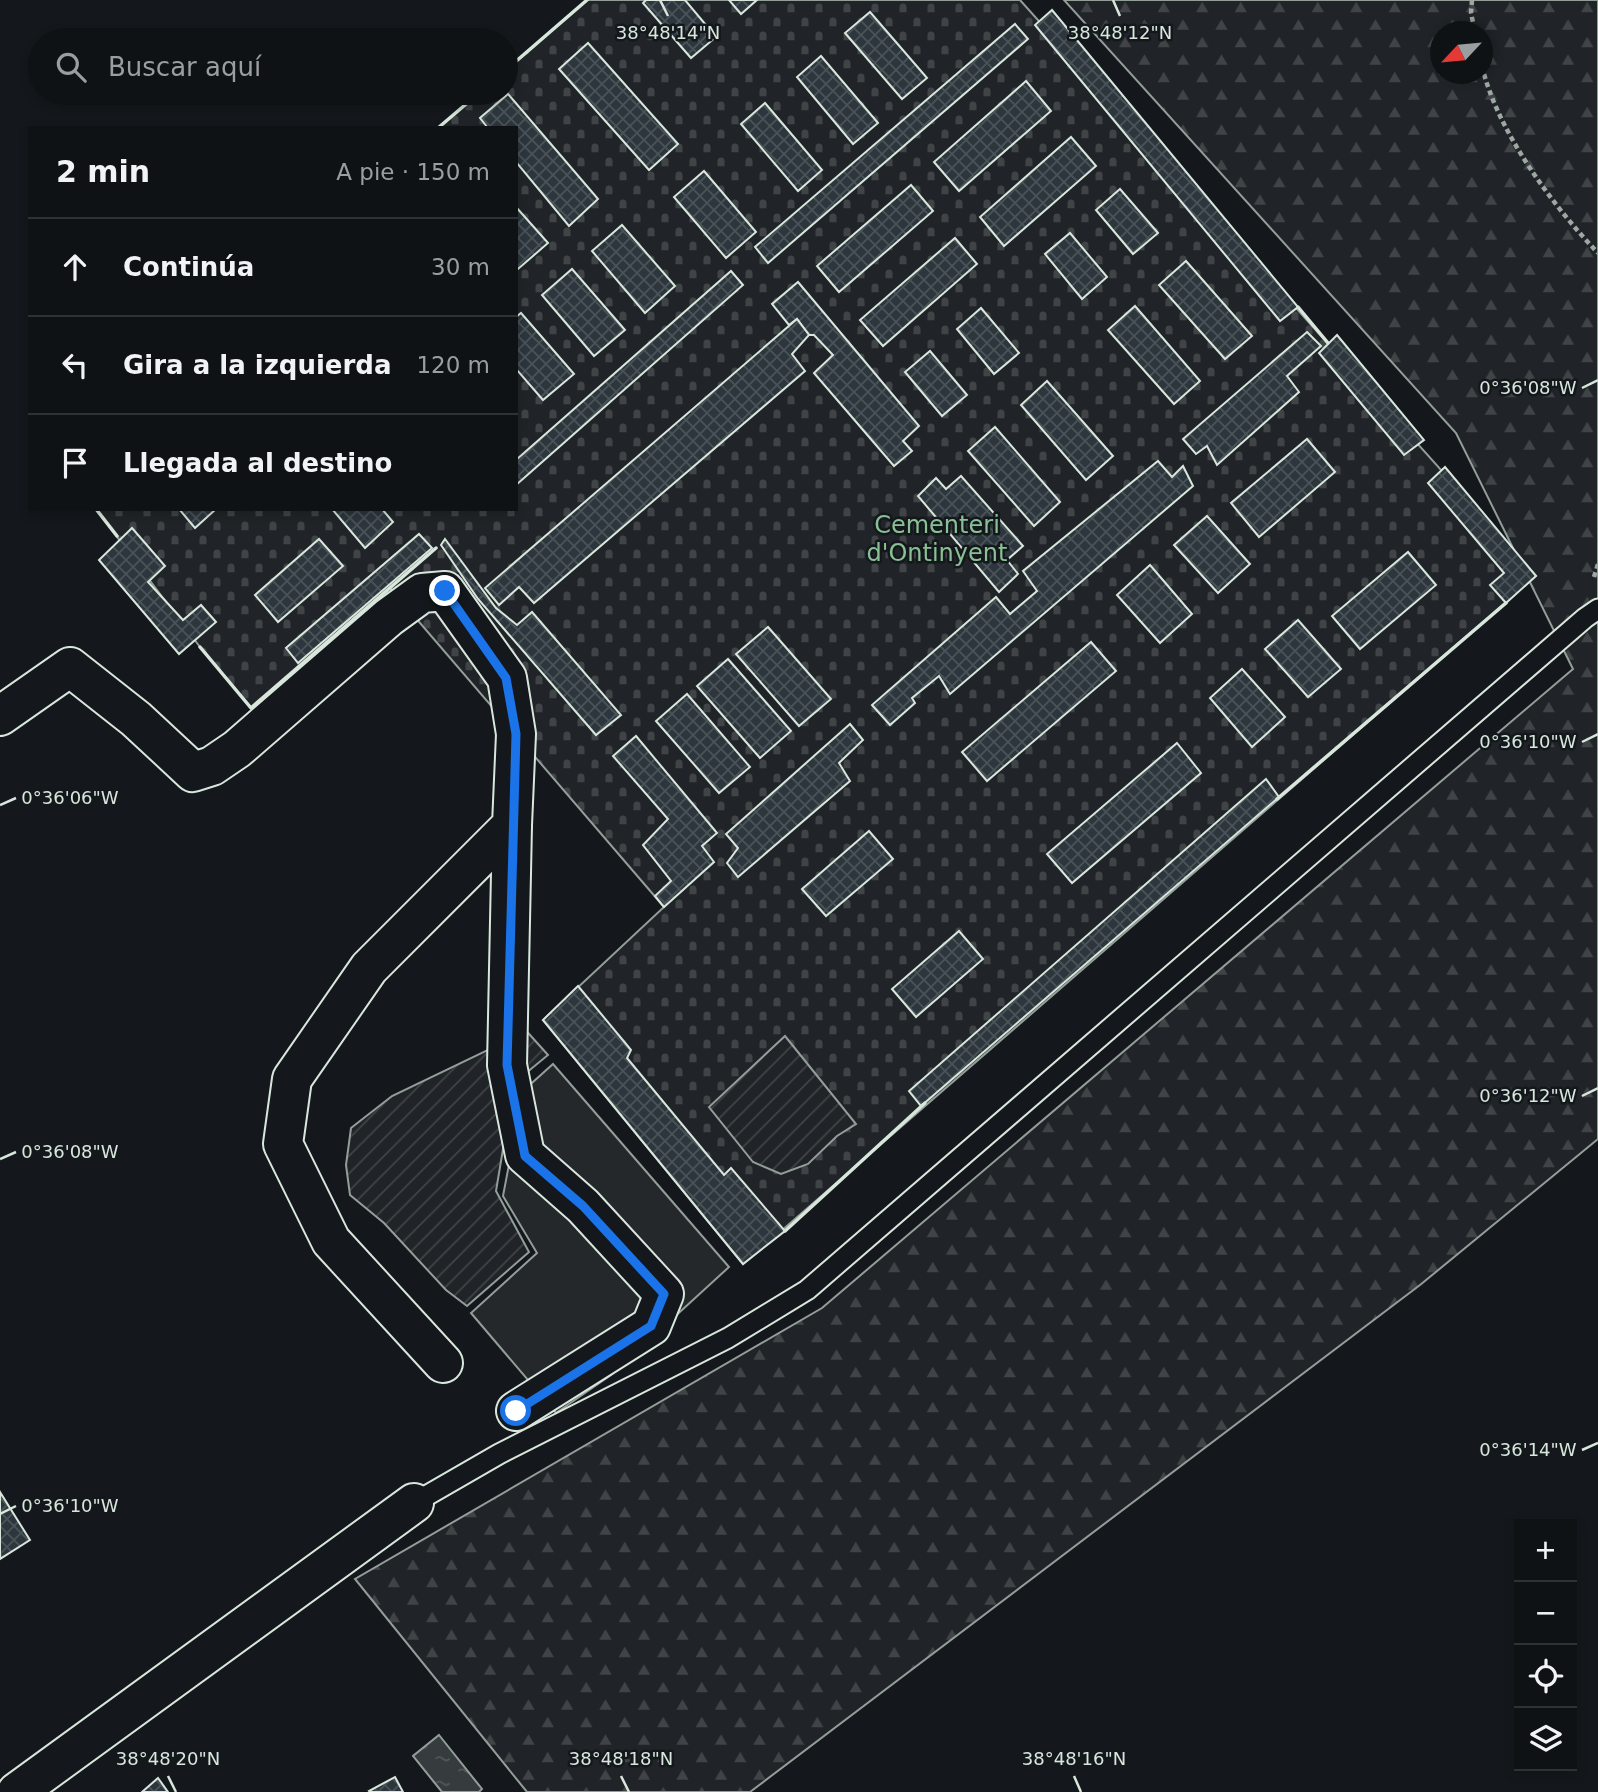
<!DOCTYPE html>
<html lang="es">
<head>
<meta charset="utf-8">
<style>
  :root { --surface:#0f1215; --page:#1d2022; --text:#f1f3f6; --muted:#9b9ea0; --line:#2f3234 }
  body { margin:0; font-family:"DejaVu Sans",sans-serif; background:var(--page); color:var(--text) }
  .controls { position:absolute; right:21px; bottom:21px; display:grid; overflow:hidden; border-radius:0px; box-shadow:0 4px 10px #0003 }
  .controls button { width:63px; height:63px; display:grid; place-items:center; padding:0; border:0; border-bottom:2px solid var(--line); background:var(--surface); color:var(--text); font:35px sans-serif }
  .compass { position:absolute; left:1430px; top:21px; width:63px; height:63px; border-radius:50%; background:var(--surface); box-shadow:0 4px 10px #0003; rotate:244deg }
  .stop { position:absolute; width:21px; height:21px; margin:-16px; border:5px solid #1a73e8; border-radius:50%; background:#fff }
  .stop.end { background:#1a73e8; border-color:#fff; box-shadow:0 2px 7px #0008 }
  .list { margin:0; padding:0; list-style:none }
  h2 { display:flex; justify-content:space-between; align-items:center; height:91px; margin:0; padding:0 28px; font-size:30px }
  h2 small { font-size:23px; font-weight:400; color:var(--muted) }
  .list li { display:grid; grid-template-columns:46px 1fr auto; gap:21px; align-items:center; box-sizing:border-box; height:98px; padding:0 28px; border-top:2px solid var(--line) }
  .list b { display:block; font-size:26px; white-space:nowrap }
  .list em { font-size:23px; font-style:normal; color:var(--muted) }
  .icon { flex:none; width:38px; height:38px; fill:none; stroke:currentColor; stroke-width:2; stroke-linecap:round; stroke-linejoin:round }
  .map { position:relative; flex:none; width:1598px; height:1792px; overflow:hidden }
  .search { position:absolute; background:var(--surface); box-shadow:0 4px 10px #0003; left:28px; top:28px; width:490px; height:77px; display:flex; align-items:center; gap:18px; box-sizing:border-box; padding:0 24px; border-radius:38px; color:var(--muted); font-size:26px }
  .panel { position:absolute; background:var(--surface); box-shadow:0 4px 10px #0003; left:28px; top:126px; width:490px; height:385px; border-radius:0px }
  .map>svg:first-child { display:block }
</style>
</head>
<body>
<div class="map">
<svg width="1598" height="1792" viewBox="0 0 1598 1792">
  <defs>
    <pattern id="forest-firs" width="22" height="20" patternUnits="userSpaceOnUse" patternTransform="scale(1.75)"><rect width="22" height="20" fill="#202428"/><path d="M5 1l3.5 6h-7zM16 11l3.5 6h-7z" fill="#404447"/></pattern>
    <pattern id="cemetery-stones" width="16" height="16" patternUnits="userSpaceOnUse" patternTransform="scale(1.75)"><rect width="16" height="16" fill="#202428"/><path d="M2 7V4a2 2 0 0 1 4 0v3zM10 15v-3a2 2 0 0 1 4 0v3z" fill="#404447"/></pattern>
    <pattern id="garden-furrows" width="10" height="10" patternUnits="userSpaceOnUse" patternTransform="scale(1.75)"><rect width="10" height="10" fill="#202428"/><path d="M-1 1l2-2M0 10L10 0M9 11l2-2" fill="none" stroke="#404447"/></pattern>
    <pattern id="water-ripples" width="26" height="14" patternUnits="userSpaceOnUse" patternTransform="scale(1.75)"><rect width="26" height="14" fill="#363b3e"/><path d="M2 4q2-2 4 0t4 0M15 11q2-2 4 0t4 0" fill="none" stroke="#525759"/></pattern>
    <pattern id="building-cross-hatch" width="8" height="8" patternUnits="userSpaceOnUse" patternTransform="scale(1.75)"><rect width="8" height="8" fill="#2c363c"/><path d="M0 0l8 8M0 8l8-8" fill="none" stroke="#4a5358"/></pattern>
  </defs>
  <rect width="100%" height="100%" fill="#14181c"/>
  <path fill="url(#forest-firs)" stroke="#939e99" stroke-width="2" fill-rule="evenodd" d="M1064,0H1598V1139L1420,1285L750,1792H527L355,1579L822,1308L1573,669L1456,433ZM1440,32H1482V74H1440Z"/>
  <polygon fill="url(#cemetery-stones)" stroke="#939e99" stroke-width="2" points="587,0 1020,0 1536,576 743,1264 543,1020 664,907 390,588 251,708 200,647 96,509 516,509 516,128 438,128 479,93 506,93 506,70"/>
  <g fill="url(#garden-furrows)" stroke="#939e99" stroke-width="2">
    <polygon points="521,1025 548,1055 514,1083 496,1191 529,1252 467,1306 446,1290 384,1223 350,1195 346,1165 351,1128 392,1096 486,1051"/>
    <polygon points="785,1036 856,1124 837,1136 808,1164 781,1174 753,1162 709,1107"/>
  </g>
  <polygon fill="#24282b" stroke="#939e99" stroke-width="2" points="553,1064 729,1267 611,1375 556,1413 471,1313 537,1253 503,1196 523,1091"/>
  <polygon fill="url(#water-ripples)" stroke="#939e99" stroke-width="2" points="439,1735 482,1789 479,1792 442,1792 413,1756"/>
  <g fill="url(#building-cross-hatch)" stroke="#d8e6dc" stroke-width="2">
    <polygon points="646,0 685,0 716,37 691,58 643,3"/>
    <polygon points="729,0 757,0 741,14"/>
    <polygon points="1052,10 1298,307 1280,321 1035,25"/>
    <polygon points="870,12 927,78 902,99 845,33"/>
    <polygon points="1015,24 1028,39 768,263 755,247"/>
    <polygon points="588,43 678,144 649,170 559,69"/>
    <polygon points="821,56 878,123 853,144 797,77"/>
    <polygon points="1026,81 1051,111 959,191 934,162"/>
    <polygon points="508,94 598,199 569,226 516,162 516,128 488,128 480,118"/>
    <polygon points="765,103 822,170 798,191 741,124"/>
    <polygon points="1071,137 1096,166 1004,246 980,217"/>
    <polygon points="704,171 756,232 726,258 674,197"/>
    <polygon points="911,185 933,211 839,292 817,266"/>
    <polygon points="1120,189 1158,233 1133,254 1096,210"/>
    <polygon points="516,207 548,243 518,269 516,267"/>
    <polygon points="622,225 675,286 645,313 592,251"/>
    <polygon points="1070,233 1107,277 1082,299 1045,254"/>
    <polygon points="955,238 977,264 883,346 860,320"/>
    <polygon points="1186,261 1252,336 1225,359 1159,285"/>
    <polygon points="572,269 625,330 594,356 542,295"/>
    <polygon points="731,271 743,285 516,485 516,460"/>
    <polygon points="798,282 919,426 903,441 912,451 894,466 814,373 833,355 814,335 809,335 797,319 789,325 772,304"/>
    <polygon points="1135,306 1200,381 1174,404 1108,330"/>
    <polygon points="981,308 1019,353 994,374 957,329"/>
    <polygon points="521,313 574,374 543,400 516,369 516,317"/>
    <polygon points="797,319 809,335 792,354 805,371 534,603 519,587 499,605 485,588"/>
    <polygon points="1307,332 1321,346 1287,376 1299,392 1217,465 1207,446 1196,454 1183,439"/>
    <polygon points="1337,335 1424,440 1404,455 1319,353"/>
    <polygon points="930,351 967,395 942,416 905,372"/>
    <polygon points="1047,381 1113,456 1086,480 1021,405"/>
    <polygon points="995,427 1060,502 1034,526 968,451"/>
    <polygon points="1307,439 1335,472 1259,537 1231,503"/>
    <polygon points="1158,461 1172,477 1183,466 1193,486 950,694 939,676 912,698 915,703 890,725 872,705 996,597 1010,614 1037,591 1023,571"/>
    <polygon points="1445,467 1536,576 1506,603 1490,585 1504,573 1428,483"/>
    <polygon points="961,476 1023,546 1007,560 1018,574 999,592 918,496 936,478 946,489"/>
    <polygon points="179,509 216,509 195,528"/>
    <polygon points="332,509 382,509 393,522 365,548"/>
    <polygon points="1207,516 1250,564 1218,593 1174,545"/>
    <polygon points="132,528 165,566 148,582 183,620 201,605 216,622 179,654 99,560"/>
    <polygon points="419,534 432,548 298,663 286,648"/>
    <polygon points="319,539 343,566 278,622 255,595"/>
    <polygon points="445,539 496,608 517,625 532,612 621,715 596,735 478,599 441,545"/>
    <polygon points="1408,552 1436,585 1360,649 1332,616"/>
    <polygon points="1150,565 1192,614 1160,643 1117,595"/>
    <polygon points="1298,620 1341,669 1308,697 1265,649"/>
    <polygon points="768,627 831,699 799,726 736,654"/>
    <polygon points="1091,642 1116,671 987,781 962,752"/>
    <polygon points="728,659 791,731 760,758 697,686"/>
    <polygon points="1242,669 1285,717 1252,747 1210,698"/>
    <polygon points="687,694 750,767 719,793 656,721"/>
    <polygon points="850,724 863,740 839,763 850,781 738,877 727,863 738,848 726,834"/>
    <polygon points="636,736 717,833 702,846 714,862 664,907 655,896 671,881 643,845 668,819 613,756"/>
    <polygon points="1177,743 1201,773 1072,883 1047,854"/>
    <polygon points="1266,779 1279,797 921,1106 909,1091"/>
    <polygon points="869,831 893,859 826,916 802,889"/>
    <polygon points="959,931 983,959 916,1017 892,989"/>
    <polygon points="578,986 631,1050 627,1058 724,1175 731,1168 785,1231 743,1264 543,1020"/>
    <polygon points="0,1492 30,1540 0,1559"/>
    <polygon points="395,1777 403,1792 370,1792 369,1791"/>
    <polygon points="158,1778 168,1792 142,1792"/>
  </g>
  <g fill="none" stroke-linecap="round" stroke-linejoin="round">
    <defs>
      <polyline id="service" points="414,1503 499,1454 728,1338 807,1290 1585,618 1598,609"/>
      <g id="minor">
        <polyline points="0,716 70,667 136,719 193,772 212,766 237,749 389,617 422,593 445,591 507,678 516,734 512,825 369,968 292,1079 283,1144 331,1241 443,1363"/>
        <polyline points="512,825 507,1065 525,1155 583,1206 664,1294 651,1326 516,1411"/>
        <polyline points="17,1792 414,1503"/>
      </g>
    </defs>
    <use href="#service" stroke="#d8e6dc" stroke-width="23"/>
    <use href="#minor" stroke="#d8e6dc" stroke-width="42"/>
    <g stroke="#9da8a2" stroke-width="4.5" stroke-dasharray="5 3.5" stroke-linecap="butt">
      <polyline points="1472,0 1471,13 1475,32"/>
      <path d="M1482,66C1497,131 1553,206 1598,253"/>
      <polyline points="1594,577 1598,564"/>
    </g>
    <use href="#service" stroke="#14181c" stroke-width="19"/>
    <use href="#minor" stroke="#14181c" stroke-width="38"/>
    <g stroke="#d8e6dc" stroke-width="3.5">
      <polyline points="506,70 587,0"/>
      <polyline points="438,128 479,93"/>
      <polyline points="1298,307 1328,343"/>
      <polyline points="96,509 117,536"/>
      <polyline points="200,647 251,708 436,548"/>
      <polyline points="1277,799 1506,603"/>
      <polyline points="785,1231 925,1103"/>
    </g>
  </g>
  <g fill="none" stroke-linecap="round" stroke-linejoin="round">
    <polyline stroke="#1a73e8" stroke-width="9" points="445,591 506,678 516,734 507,1065 525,1156 583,1206 664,1294 651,1326 516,1411"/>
  </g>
  <path fill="none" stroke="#d8e6dc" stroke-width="2.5" d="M660,0L668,16M1113,0L1120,16M1582,388L1598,380M1582,742L1598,734M0,805L16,798M1582,1096L1598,1088M0,1159L16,1152M1582,1450L1598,1443M0,1514L16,1506M168,1776L176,1792M621,1776L629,1792M1074,1776L1081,1792"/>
  <g text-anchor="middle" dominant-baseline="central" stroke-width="5" stroke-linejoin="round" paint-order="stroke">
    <g font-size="24" fill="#8ac095" stroke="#14181c">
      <text x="937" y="525">Cementeri<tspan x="937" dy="28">d'Ontinyent</tspan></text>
    </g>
  </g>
  <g font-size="18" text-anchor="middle" fill="#d8e6dc" stroke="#14181c" stroke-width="5" stroke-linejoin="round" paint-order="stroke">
    <text x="668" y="39">38°48'14"N</text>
    <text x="1120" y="39">38°48'12"N</text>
    <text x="1528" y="394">0°36'08"W</text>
    <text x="1528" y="748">0°36'10"W</text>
    <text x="70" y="804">0°36'06"W</text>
    <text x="1528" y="1102">0°36'12"W</text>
    <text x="70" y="1158">0°36'08"W</text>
    <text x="1528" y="1456">0°36'14"W</text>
    <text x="70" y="1512">0°36'10"W</text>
    <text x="168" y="1765">38°48'20"N</text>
    <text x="621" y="1765">38°48'18"N</text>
    <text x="1074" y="1765">38°48'16"N</text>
  </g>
</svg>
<div class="controls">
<button>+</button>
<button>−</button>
<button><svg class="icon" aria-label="locate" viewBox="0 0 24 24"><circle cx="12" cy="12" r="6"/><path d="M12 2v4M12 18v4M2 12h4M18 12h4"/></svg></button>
<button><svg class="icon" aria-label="layers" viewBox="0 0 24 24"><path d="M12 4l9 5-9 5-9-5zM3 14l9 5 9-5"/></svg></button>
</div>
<svg class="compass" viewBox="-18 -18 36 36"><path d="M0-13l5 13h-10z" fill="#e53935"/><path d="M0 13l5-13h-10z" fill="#9b9ea0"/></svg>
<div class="stop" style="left:516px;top:1411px"></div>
<div class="stop end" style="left:445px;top:591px"></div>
<div class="search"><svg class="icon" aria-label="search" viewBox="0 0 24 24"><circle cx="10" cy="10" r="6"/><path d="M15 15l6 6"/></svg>Buscar aquí</div>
<section class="panel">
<h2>2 min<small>A pie · 150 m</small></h2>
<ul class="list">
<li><svg class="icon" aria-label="ahead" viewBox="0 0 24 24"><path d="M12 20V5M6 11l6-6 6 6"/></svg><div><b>Continúa</b></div><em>30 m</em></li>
<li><svg class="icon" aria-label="left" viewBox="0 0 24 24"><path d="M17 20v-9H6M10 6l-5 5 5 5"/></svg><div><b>Gira a la izquierda</b></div><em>120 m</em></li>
<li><svg class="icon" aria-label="arrive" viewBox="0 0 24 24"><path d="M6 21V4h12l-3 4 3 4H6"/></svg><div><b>Llegada al destino</b></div></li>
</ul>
</section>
</div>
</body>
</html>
